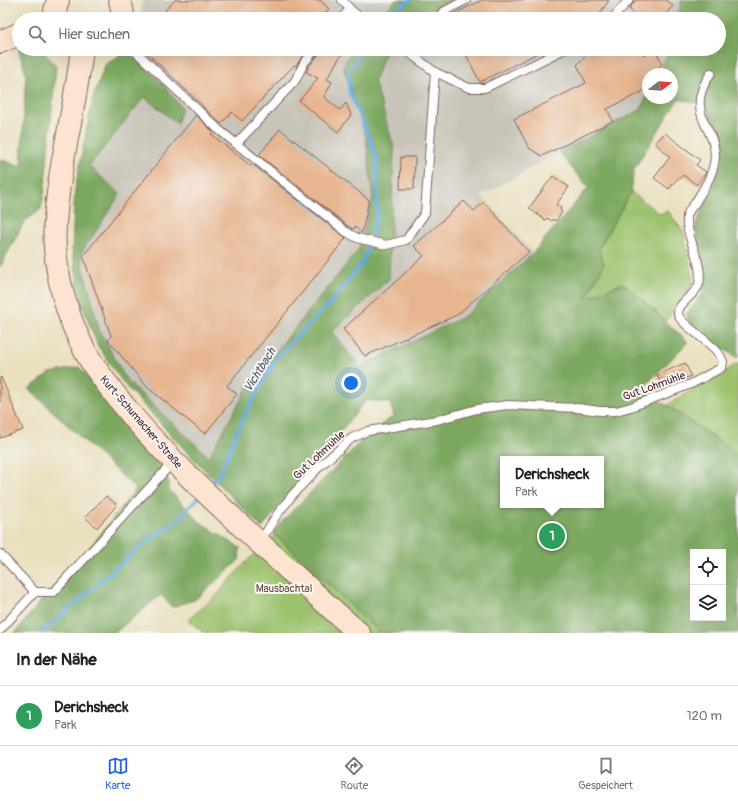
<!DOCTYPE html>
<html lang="de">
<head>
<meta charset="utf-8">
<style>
  :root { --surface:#fff; --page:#f6f6f6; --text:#222; --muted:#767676; --line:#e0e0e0; --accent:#2563eb }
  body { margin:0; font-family:Pangolin,sans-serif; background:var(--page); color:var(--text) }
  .controls { position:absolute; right:12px; bottom:12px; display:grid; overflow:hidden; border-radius:0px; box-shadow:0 4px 16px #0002 }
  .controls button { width:36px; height:36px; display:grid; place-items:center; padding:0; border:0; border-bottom:1px solid var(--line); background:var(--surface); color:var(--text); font:20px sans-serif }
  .compass { position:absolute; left:642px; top:68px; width:36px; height:36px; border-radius:50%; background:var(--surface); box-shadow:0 4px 16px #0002; rotate:73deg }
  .you { position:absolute; left:351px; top:383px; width:14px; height:14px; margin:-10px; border:3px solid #fff; border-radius:50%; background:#1a73e8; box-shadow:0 0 0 6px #1a73e833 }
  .badge { display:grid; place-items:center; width:26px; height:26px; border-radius:50%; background:var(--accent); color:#fff; font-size:13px; font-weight:700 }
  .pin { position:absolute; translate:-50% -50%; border:2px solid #fff; box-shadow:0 1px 4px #0006 }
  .popup { position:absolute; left:500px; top:456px; width:104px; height:52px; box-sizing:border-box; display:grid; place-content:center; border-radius:0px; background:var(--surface); filter:drop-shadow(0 1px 3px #0005); font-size:13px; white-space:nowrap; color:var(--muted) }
  .popup b { font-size:15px; color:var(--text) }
  .popup::after { content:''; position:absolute; left:50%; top:100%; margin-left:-8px; border:8px solid transparent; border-top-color:var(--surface) }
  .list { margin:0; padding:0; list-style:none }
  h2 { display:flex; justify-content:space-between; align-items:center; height:52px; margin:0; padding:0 16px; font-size:17px }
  h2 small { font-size:13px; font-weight:400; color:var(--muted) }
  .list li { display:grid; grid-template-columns:26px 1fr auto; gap:12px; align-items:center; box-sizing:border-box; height:60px; padding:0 16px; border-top:1px solid var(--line) }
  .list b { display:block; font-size:15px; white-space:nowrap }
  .list p { margin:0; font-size:13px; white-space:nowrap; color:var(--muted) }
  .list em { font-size:13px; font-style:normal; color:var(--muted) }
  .icon { flex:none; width:22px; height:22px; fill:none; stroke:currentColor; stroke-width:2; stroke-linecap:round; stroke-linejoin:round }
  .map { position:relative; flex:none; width:738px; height:633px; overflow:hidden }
  .search { position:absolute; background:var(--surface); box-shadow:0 4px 16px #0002; left:12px; right:12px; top:12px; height:44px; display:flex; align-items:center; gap:10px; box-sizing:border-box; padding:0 14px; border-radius:22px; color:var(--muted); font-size:15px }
  .sheet { height:112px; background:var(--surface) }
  nav { display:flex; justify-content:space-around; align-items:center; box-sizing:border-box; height:56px; border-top:1px solid var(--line); background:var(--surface); font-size:11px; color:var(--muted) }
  nav a { display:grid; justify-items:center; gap:2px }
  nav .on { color:var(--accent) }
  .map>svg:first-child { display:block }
</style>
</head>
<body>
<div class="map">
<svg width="738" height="633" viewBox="0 0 738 633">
  <rect width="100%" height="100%" fill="#f6f6f2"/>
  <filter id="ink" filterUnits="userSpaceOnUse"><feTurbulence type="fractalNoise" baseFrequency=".025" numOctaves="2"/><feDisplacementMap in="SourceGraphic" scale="8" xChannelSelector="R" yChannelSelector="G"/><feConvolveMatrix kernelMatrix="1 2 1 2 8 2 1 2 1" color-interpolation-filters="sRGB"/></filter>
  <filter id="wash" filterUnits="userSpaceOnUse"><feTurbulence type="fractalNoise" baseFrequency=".012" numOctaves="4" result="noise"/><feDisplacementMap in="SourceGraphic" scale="16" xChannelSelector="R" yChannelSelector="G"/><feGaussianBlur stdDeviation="0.9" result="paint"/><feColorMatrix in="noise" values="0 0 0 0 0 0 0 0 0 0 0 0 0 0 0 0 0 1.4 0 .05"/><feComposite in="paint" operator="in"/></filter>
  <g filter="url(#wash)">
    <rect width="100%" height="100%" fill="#eae0bf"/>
    <g fill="#c8c4b8">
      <polygon points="142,0 396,0 377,19 141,19"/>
      <polygon points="453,0 682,0 677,19 423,19"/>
      <polygon points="127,49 353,49 343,66 366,137 373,198 359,249 249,385 209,457 127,381 100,332 80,255 120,194 88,166 144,97 177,123 182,108 159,80 126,51"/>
      <polygon points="390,49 669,49 666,58 658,74 648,74 648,94 640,110 559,152 481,196 533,253 465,316 360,367 332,332 389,279 394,148 374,80 385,54"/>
    </g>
    <g fill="#9cc26d" stroke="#73704c">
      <polygon points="631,192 660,214 668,211 684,233 693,282 666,321 623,283 586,299 604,264 599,248"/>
      <polygon points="738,363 738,454 667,405"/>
      <polygon points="286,526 398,633 204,633 188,620 217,595 246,562"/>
    </g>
    <g fill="#7da860" stroke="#646446" fill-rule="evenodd">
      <polygon points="396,0 453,0 423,19 377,19"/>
      <path d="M682,0H738V358L702,335L689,323L687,314L704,291L702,262L695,227L723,159L706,105L678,99L634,169L631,192L599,248L604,264L586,298L623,283L688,342L642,389L738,454V633H380L272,532L370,432L394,416L390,403L366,400L262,528L188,453L124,384L98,346L82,305L72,250L75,189L93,98L105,65L126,51L159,80L182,108L177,123L144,97L89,166L120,194L80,255L100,332L127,381L209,457L249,385L359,249L373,198L366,137L343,66L353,49H390L385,54L374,80L394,148L389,279L332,332L360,367L465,316L533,253L588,188L559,152L640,110L648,94V98H672V74H658L666,58L669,49H719V19H677ZM503,459H601V505H503ZM693,552H723V618H693Z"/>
      <polygon points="18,48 19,49 41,49 56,66 44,194 41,209 24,222 0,267 0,159 21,167 26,73"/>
      <polygon points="79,367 166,466 169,490 200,522 240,548 239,560 196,599 172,607 161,595 114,633 15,633 41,601 95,541 136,489 29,389 50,373"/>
    </g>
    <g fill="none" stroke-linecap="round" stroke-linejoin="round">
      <g stroke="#5ea4d4" stroke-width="4">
        <polyline points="388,19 398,8 410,0"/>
        <polyline points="208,487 218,477 243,418 277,357 333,300 364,260 377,216 377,160 370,139 350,93 348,73 363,49"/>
        <polyline points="41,633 141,546 176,521 200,496"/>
      </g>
    </g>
    <g id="blocks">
      <g fill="#e7b58f">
        <polygon points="175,0 320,0 329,9 325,13 332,19 157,19"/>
        <polygon points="482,0 609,0 596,19 444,19"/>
        <polygon points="636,0 666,0 673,6 661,19 640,19 629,9"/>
        <polygon points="143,49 309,49 300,60 296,66 294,65 242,121 232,112 221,124 203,107 203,106"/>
        <polygon points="321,49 346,49 336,63 327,79 332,82 324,97 340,110 346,103 351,115 338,132 299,101 318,78 306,72 309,66 320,53"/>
        <polygon points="463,49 546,49 480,82"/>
        <polygon points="591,49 641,49 644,55 655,49 662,63 654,74 648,74 648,83 642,92 607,109 613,121 542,156 529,148 514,119 586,83 577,65"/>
        <polygon points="196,115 213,132 211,134 251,166 252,164 346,238 227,386 237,394 205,434 147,387 108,340 111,336 83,256"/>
        <polygon points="280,129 369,200 362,233 355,227 353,229 348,226 259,155"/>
        <polygon points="665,133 700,160 696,165 706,172 697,185 683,175 680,179 678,178 669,189 654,178 670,157 655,143"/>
        <polygon points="401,157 415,157 414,189 400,189"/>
        <polygon points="553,176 569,187 556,205 561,208 560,210 562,212 556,221 553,219 552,221 547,218 545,220 529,208"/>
        <polygon points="464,201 474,211 484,202 529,252 457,315 365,356 343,329 424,256 414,246"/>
        <polygon points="685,363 691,376 663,388 657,375"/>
        <polygon points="1,377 23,430 0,438 0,378"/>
        <polygon points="106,496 117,505 97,528 85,517"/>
      </g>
    </g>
  </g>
  <g filter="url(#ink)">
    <use href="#blocks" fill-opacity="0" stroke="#82635f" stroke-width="1"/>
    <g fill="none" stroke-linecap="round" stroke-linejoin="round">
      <defs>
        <g id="lane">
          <polyline points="342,0 350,9 362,19"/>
          <polyline points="341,19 350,9"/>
          <polyline points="437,19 443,12 466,0"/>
          <polyline points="612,19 629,0"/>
          <polyline points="133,49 218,129 345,231 357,238 386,245 406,240 425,213 435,72"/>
          <polyline points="404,49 435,72 469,88 485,88 565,49"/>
          <polyline points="236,144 295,81 304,63 316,49"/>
          <path d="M260,542L276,516L294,493L320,466L352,438L368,431L437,420L477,409L508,405L577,408L600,411H616L631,407L691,384L721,368L723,362C722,360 721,356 719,354C712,343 679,323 678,314C677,303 696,295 699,284C704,262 685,238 687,216C688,211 692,207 695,203C704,188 714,174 715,156C715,144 710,134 705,124C696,105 699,90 711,73"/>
          <polyline points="0,554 35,592"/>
          <polyline points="0,630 35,592 54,592 173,462"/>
        </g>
        <g id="secondary">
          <polyline points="120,0 123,14 122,19"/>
          <polyline points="57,19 55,11 58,0"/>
          <polyline points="0,42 19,34"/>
          <path d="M82,49C77,92 67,135 60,178C57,201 53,225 55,248C58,285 69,321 86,353C99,376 117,397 134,418C170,460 211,498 251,535C287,568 322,601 359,633"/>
        </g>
      </defs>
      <use href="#lane" stroke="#82635f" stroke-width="10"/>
      <use href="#secondary" stroke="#82635f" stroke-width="24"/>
      <use href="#lane" stroke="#fff" stroke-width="8"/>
      <use href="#secondary" stroke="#fde4d0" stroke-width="22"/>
    </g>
  </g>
  <g text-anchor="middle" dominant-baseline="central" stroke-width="4" stroke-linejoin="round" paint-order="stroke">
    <g font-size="11" fill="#4a1f2b" stroke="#f6f6f2">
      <text transform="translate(654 386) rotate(-20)">Gut Lohmühle</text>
      <text transform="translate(141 422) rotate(49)">Kurt-Schumacher-Straße</text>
      <text transform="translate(319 455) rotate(-43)">Gut Lohmühle</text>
    </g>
    <g font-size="11" fill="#63503f" stroke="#f6f6f2">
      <text x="284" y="588">Mausbachtal</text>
    </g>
    <g font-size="12" font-style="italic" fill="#52546f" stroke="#f6f6f2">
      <text transform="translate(260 370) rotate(-58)">Vichtbach</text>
    </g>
  </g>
</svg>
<div class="controls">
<button><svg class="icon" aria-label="locate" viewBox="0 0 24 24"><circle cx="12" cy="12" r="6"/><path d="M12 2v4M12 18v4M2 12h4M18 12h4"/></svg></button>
<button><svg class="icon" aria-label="layers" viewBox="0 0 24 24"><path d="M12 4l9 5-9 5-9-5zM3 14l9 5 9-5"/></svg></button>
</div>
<svg class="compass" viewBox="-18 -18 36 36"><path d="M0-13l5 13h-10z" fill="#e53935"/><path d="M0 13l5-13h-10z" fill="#767676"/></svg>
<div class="you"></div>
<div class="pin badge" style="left:552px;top:536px;background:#2e9e5b">1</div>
<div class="popup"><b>Derichsheck</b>Park</div>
<div class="search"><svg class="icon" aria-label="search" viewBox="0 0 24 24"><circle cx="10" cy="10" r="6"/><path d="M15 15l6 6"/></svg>Hier suchen</div>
</div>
<section class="sheet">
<h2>In der Nähe<small></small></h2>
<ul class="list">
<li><span class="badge" style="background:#2e9e5b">1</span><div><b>Derichsheck</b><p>Park</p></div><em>120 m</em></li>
</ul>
</section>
<nav>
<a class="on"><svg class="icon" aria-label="map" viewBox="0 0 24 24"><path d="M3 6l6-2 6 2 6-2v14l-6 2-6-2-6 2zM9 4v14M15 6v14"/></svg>Karte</a>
<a><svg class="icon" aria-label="directions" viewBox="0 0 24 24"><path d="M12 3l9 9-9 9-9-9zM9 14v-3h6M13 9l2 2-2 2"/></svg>Route</a>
<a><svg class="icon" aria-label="saved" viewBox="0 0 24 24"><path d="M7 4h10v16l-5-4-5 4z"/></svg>Gespeichert</a>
</nav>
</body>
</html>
